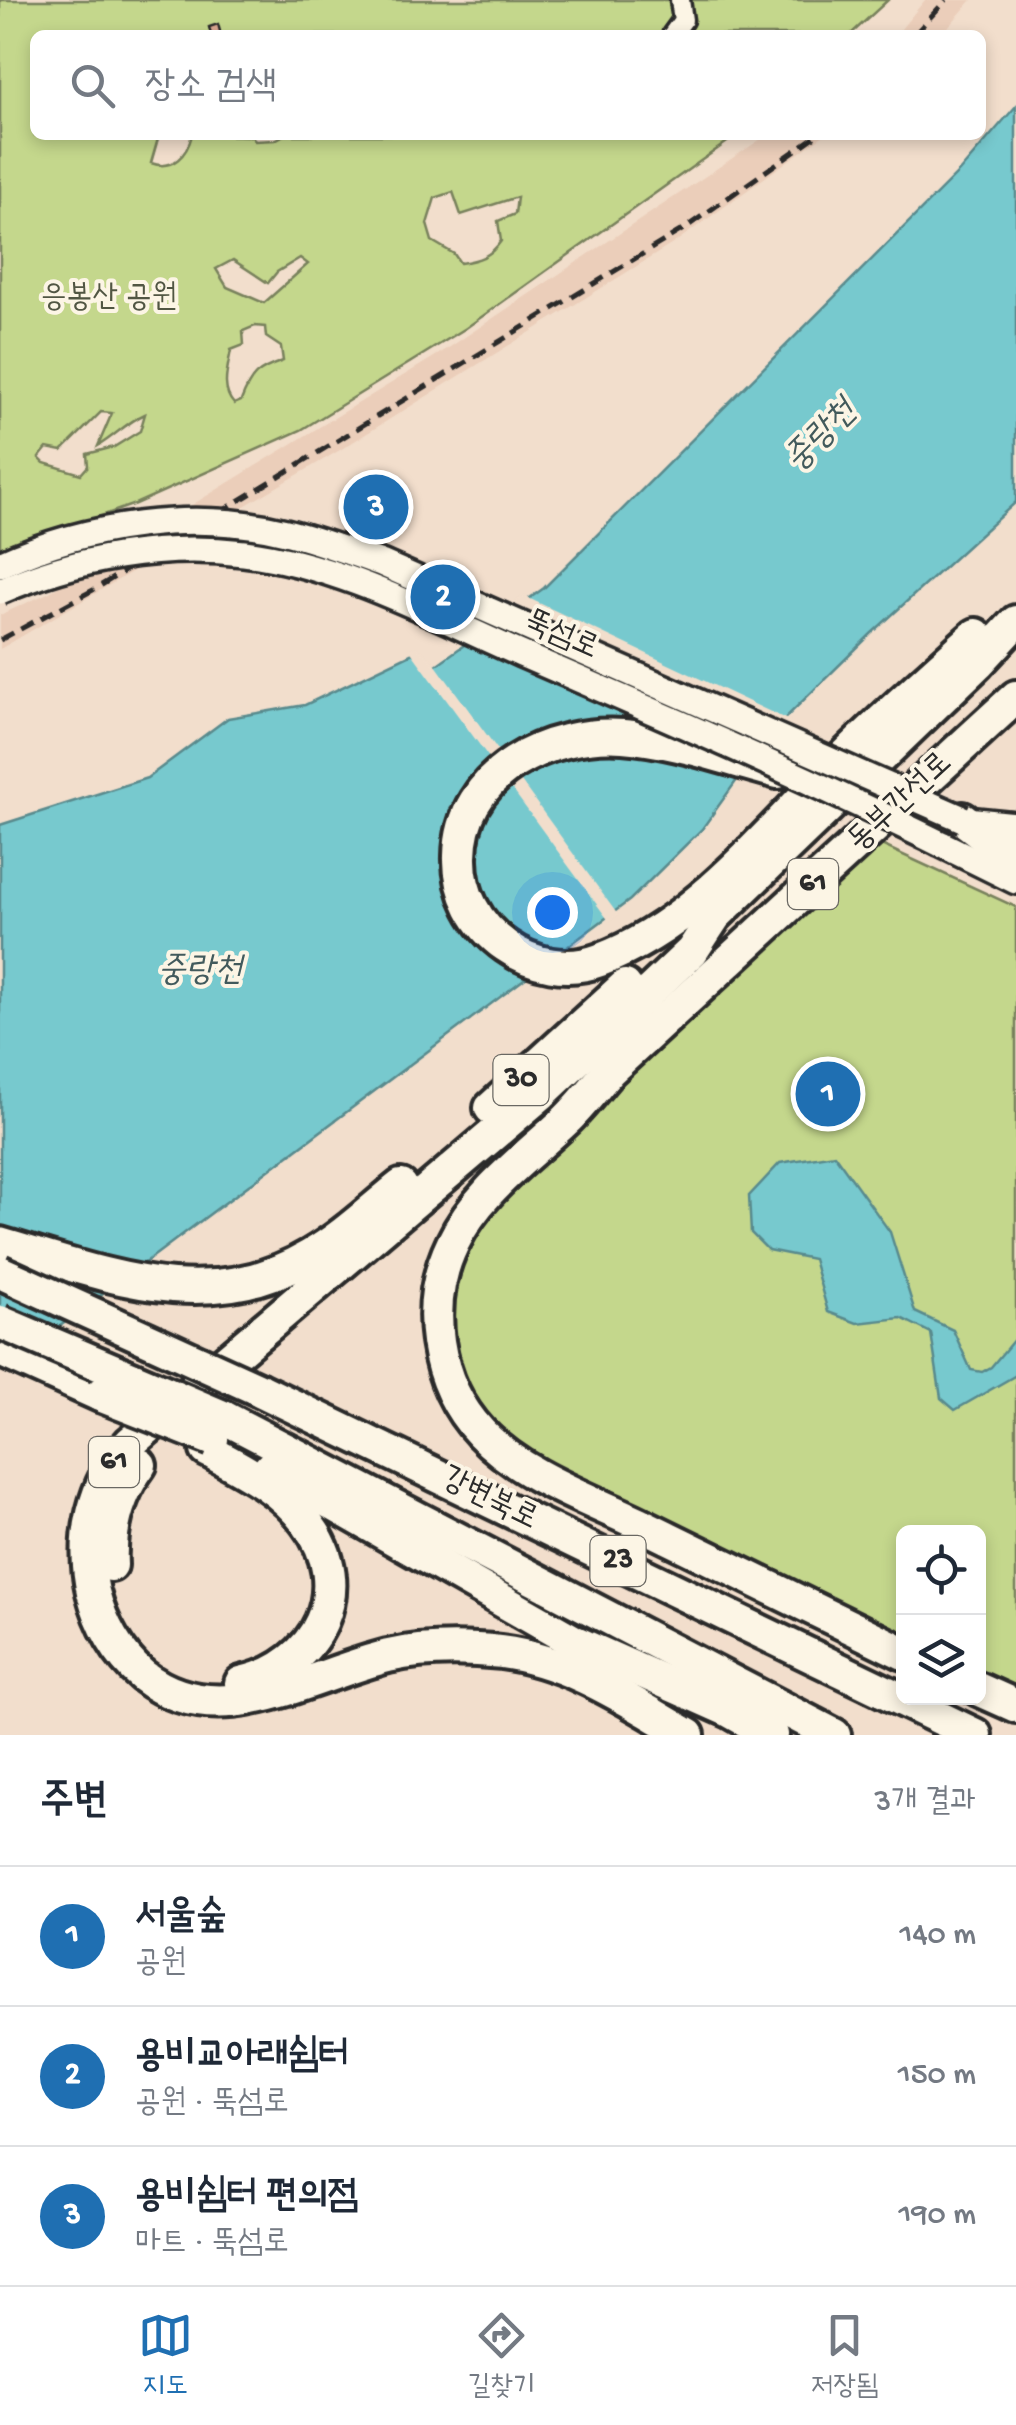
<!DOCTYPE html>
<html lang="ko">
<head>
<meta charset="utf-8">
<style>
  :root { --surface:#fff; --page:#f2f2f3; --text:#1f2937; --muted:#747a83; --line:#e0e1e3; --accent:#1f6fb2 }
  body { margin:0; font-family:"Gochi Hand","Poor Story",sans-serif; background:var(--page); color:var(--text) }
  .controls { position:absolute; right:30px; bottom:30px; display:grid; overflow:hidden; border-radius:15px; box-shadow:0 5px 15px #0003 }
  .controls button { width:90px; height:90px; display:grid; place-items:center; padding:0; border:0; border-bottom:2px solid var(--line); background:var(--surface); color:var(--text); font:50px sans-serif }
  .you { position:absolute; left:552px; top:912px; width:35px; height:35px; margin:-25px; border:8px solid #fff; border-radius:50%; background:#1a73e8; box-shadow:0 0 0 15px #1a73e833 }
  .badge { display:grid; place-items:center; width:65px; height:65px; border-radius:50%; background:var(--accent); color:#fff; font-size:32px; font-weight:700 }
  .pin { position:absolute; translate:-50% -50%; border:5px solid #fff; box-shadow:0 2px 10px #0006 }
  .list { margin:0; padding:0; list-style:none }
  h2 { display:flex; justify-content:space-between; align-items:center; height:130px; margin:0; padding:0 40px; font-size:42px }
  h2 small { font-size:32px; font-weight:400; color:var(--muted) }
  .list li { display:grid; grid-template-columns:65px 1fr auto; gap:30px; align-items:center; box-sizing:border-box; height:140px; padding:0 40px; border-top:2px solid var(--line) }
  .list b { display:block; font-size:38px; white-space:nowrap }
  .list p { margin:0; font-size:32px; white-space:nowrap; color:var(--muted) }
  .list em { font-size:32px; font-style:normal; color:var(--muted) }
  .icon { flex:none; width:55px; height:55px; fill:none; stroke:currentColor; stroke-width:2; stroke-linecap:round; stroke-linejoin:round }
  .map { position:relative; flex:none; width:1016px; height:1735px; overflow:hidden }
  .search { position:absolute; background:var(--surface); box-shadow:0 5px 15px #0003; left:30px; right:30px; top:30px; height:110px; display:flex; align-items:center; gap:25px; box-sizing:border-box; padding:0 35px; border-radius:15px; color:var(--muted); font-size:38px }
  .sheet { height:550px; background:var(--surface) }
  nav { display:flex; justify-content:space-around; align-items:center; box-sizing:border-box; height:140px; border-top:2px solid var(--line); background:var(--surface); font-size:28px; color:var(--muted) }
  nav a { display:grid; justify-items:center; gap:5px }
  nav .on { color:var(--accent) }
  .map>svg:first-child { display:block }
</style>
</head>
<body>
<div class="map">
<svg width="1016" height="1735" viewBox="0 0 1016 1735">
  <rect width="100%" height="100%" fill="#f2decc"/>
  <filter id="ink" filterUnits="userSpaceOnUse"><feTurbulence type="fractalNoise" baseFrequency=".01" numOctaves="2"/><feDisplacementMap in="SourceGraphic" scale="20" xChannelSelector="R" yChannelSelector="G"/><feConvolveMatrix kernelMatrix="1 2 1 2 8 2 1 2 1" color-interpolation-filters="sRGB"/></filter>
  <g filter="url(#ink)">
    <g fill="#ebceba">
      <polygon points="925,0 972,0 941,35 896,35"/>
      <polygon points="767,135 824,135 674,243 340,450 0,649 0,615 48,593 447,349"/>
    </g>
    <g fill="#c4d78c" stroke="#78815c" stroke-width="2.5" fill-rule="evenodd">
      <path d="M0,0H888L850,35H35V135H159L151,163C173,171 187,155 192,135L252,136L255,141L275,140L284,135H737L466,328L301,430L135,504L0,552ZM453,192L461,215L517,197L515,214L498,221L501,241C490,257 479,260 460,263L454,254L432,241L427,224L435,198ZM300,258L308,264L264,303L227,287L216,269L233,260L268,283L277,272ZM255,326L265,327L266,337L281,347L283,361C257,370 251,375 241,401L234,404C220,389 228,368 231,350L244,345L243,331ZM101,412L112,413L98,446C115,436 127,422 145,414L140,431L114,447L87,454L88,466L81,474L44,463L39,458L47,448L62,451Z"/>
      <polygon points="875,842 1016,907 1016,1688 979,1670 978,1532 904,1532 903,1633 512,1444 474,1404 453,1351 455,1300 466,1250 492,1208"/>
    </g>
    <g fill="#77c9ce" stroke="#598a8d" stroke-width="2.5">
      <polygon points="1016,106 1016,502 871,634 772,731 702,829 630,900 0,1371 0,825 147,778 228,718 305,705 415,652 432,668 544,588 959,172"/>
      <polygon points="834,1154 890,1232 915,1312 953,1330 971,1370 982,1372 991,1367 1016,1337 1016,1375 955,1410 941,1398 931,1333 901,1318 857,1323 828,1312 813,1259 768,1250 751,1233 749,1196 780,1163"/>
    </g>
    <g fill="#f2decc">
      <polygon points="524,596 790,721 749,772 649,720 468,636"/>
      <polygon points="417,647 433,661 618,915 609,921 409,649"/>
    </g>
    <g fill="#dca791" stroke="#2b2b2b" stroke-width="2.5">
      <polygon points="218,24 221,35 211,35 209,27"/>
      <polygon points="389,492 397,506 364,525 356,511"/>
    </g>
    <g fill="none" stroke-linecap="round" stroke-linejoin="round">
      <defs>
        <polyline id="street" points="672,35 683,20 680,0"/>
        <g id="secondary">
          <polyline points="966,820 1016,825"/>
          <polyline points="941,844 1016,881"/>
        </g>
        <g id="highway">
          <path d="M778,772C727,759 675,740 623,736C549,731 461,772 460,856C459,892 476,925 506,946C533,965 568,972 600,960C693,926 763,837 832,769C878,722 927,679 976,635"/>
          <polyline points="963,819 993,842 1016,854"/>
          <polyline points="491,1108 625,986"/>
          <path d="M0,1244C104,1274 207,1317 310,1256C343,1237 372,1209 401,1186"/>
          <polyline points="0,1350 100,1395"/>
          <polyline points="260,1390 975,1735"/>
          <polyline points="223,1417 834,1735"/>
          <path d="M207,1450C244,1470 281,1488 307,1523C357,1588 318,1667 241,1683"/>
          <polyline points="270,1468 573,1641 730,1711 772,1735"/>
          <path d="M111,1565C109,1528 118,1495 140,1465"/>
          <path d="M904,1653C815,1610 727,1566 638,1523C586,1498 522,1476 481,1433C434,1383 423,1304 453,1243C477,1192 525,1159 565,1121C581,1106 595,1087 610,1070L1016,697"/>
          <polyline points="978,1689 1016,1706"/>
          <path d="M688,1735C629,1701 571,1661 501,1652C464,1648 424,1648 388,1656C307,1676 219,1735 143,1676C118,1655 101,1624 93,1592C81,1540 93,1483 130,1443L542,1093L692,951L715,916L978,663L1016,622"/>
        </g>
      </defs>
      <use href="#street" stroke="#2b2b2b" stroke-width="25"/>
      <use href="#secondary" stroke="#2b2b2b" stroke-width="32"/>
      <use href="#highway" stroke="#2b2b2b" stroke-width="40"/>
      <use href="#street" stroke="#fcf5e5" stroke-width="18"/>
      <use href="#secondary" stroke="#fcf5e5" stroke-width="25"/>
      <use href="#highway" stroke="#fcf5e5" stroke-width="32"/>
      <g stroke="#2b2b2b" stroke-width="5" stroke-dasharray="15 8" stroke-linecap="butt">
        <polyline points="914,35 946,0"/>
        <polyline points="0,640 95,589 685,228 817,135"/>
      </g>
      <defs>
        <g id="secondary-bridge">
          <path d="M0,564C86,525 193,509 286,532C318,540 350,552 381,563L963,819"/>
          <path d="M0,591C76,558 161,543 244,553C341,565 432,615 521,654C662,715 803,776 941,844"/>
        </g>
        <g id="highway-bridge">
          <polyline points="0,1272 260,1390"/>
          <polyline points="0,1322 223,1417"/>
          <polyline points="100,1395 212,1439"/>
        </g>
      </defs>
      <use href="#secondary-bridge" stroke="#2b2b2b" stroke-width="32" stroke-linecap="butt"/>
      <use href="#highway-bridge" stroke="#2b2b2b" stroke-width="40" stroke-linecap="butt"/>
      <use href="#secondary-bridge" stroke="#fcf5e5" stroke-width="25"/>
      <use href="#highway-bridge" stroke="#fcf5e5" stroke-width="32"/>
    </g>
  </g>
  <g text-anchor="middle" dominant-baseline="central" stroke-width="8" stroke-linejoin="round" paint-order="stroke">
    <g fill="#fcf5e5" stroke="#6a6863" stroke-width="2.5">
      <rect x="788" y="859" width="50" height="50" rx="8"/>
      <rect x="493.5" y="1055" width="55" height="50" rx="8"/>
      <rect x="89" y="1437" width="50" height="50" rx="8"/>
      <rect x="590.5" y="1536" width="55" height="50" rx="8"/>
    </g>
    <g font-size="30" font-weight="bold" fill="#2b2b2b">
      <text x="813" y="884">61</text>
      <text x="521" y="1080">30</text>
      <text x="114" y="1462">61</text>
      <text x="618" y="1561">23</text>
    </g>
    <g font-size="32" fill="#515643" stroke="#fcf5e5">
      <text x="109" y="299">응봉산 공원</text>
    </g>
    <g font-size="32" fill="#2b2b2b" stroke="#fcf5e5">
      <text transform="translate(561 636) rotate(24)">뚝섬로</text>
      <text transform="translate(901 803) rotate(-43)">동부간선로</text>
      <text transform="translate(489 1500) rotate(26)">강변북로</text>
    </g>
    <g font-size="35" font-style="italic" fill="#425a5c" stroke="#fcf5e5">
      <text transform="translate(822 437) rotate(-45)">중랑천</text>
      <text x="200" y="972">중랑천</text>
    </g>
  </g>
</svg>
<div class="controls">
<button><svg class="icon" aria-label="locate" viewBox="0 0 24 24"><circle cx="12" cy="12" r="6"/><path d="M12 2v4M12 18v4M2 12h4M18 12h4"/></svg></button>
<button><svg class="icon" aria-label="layers" viewBox="0 0 24 24"><path d="M12 4l9 5-9 5-9-5zM3 14l9 5 9-5"/></svg></button>
</div>
<div class="you"></div>
<div class="pin badge" style="left:828px;top:1094px">1</div>
<div class="pin badge" style="left:443px;top:597px">2</div>
<div class="pin badge" style="left:376px;top:507px">3</div>
<div class="search"><svg class="icon" aria-label="search" viewBox="0 0 24 24"><circle cx="10" cy="10" r="6"/><path d="M15 15l6 6"/></svg>장소 검색</div>
</div>
<section class="sheet">
<h2>주변<small>3개 결과</small></h2>
<ul class="list">
<li><span class="badge">1</span><div><b>서울숲</b><p>공원</p></div><em>140 m</em></li>
<li><span class="badge">2</span><div><b>용비교아래쉼터</b><p>공원 · 뚝섬로</p></div><em>150 m</em></li>
<li><span class="badge">3</span><div><b>용비쉼터 편의점</b><p>마트 · 뚝섬로</p></div><em>190 m</em></li>
</ul>
</section>
<nav>
<a class="on"><svg class="icon" aria-label="map" viewBox="0 0 24 24"><path d="M3 6l6-2 6 2 6-2v14l-6 2-6-2-6 2zM9 4v14M15 6v14"/></svg>지도</a>
<a><svg class="icon" aria-label="directions" viewBox="0 0 24 24"><path d="M12 3l9 9-9 9-9-9zM9 14v-3h6M13 9l2 2-2 2"/></svg>길찾기</a>
<a><svg class="icon" aria-label="saved" viewBox="0 0 24 24"><path d="M7 4h10v16l-5-4-5 4z"/></svg>저장됨</a>
</nav>
</body>
</html>
